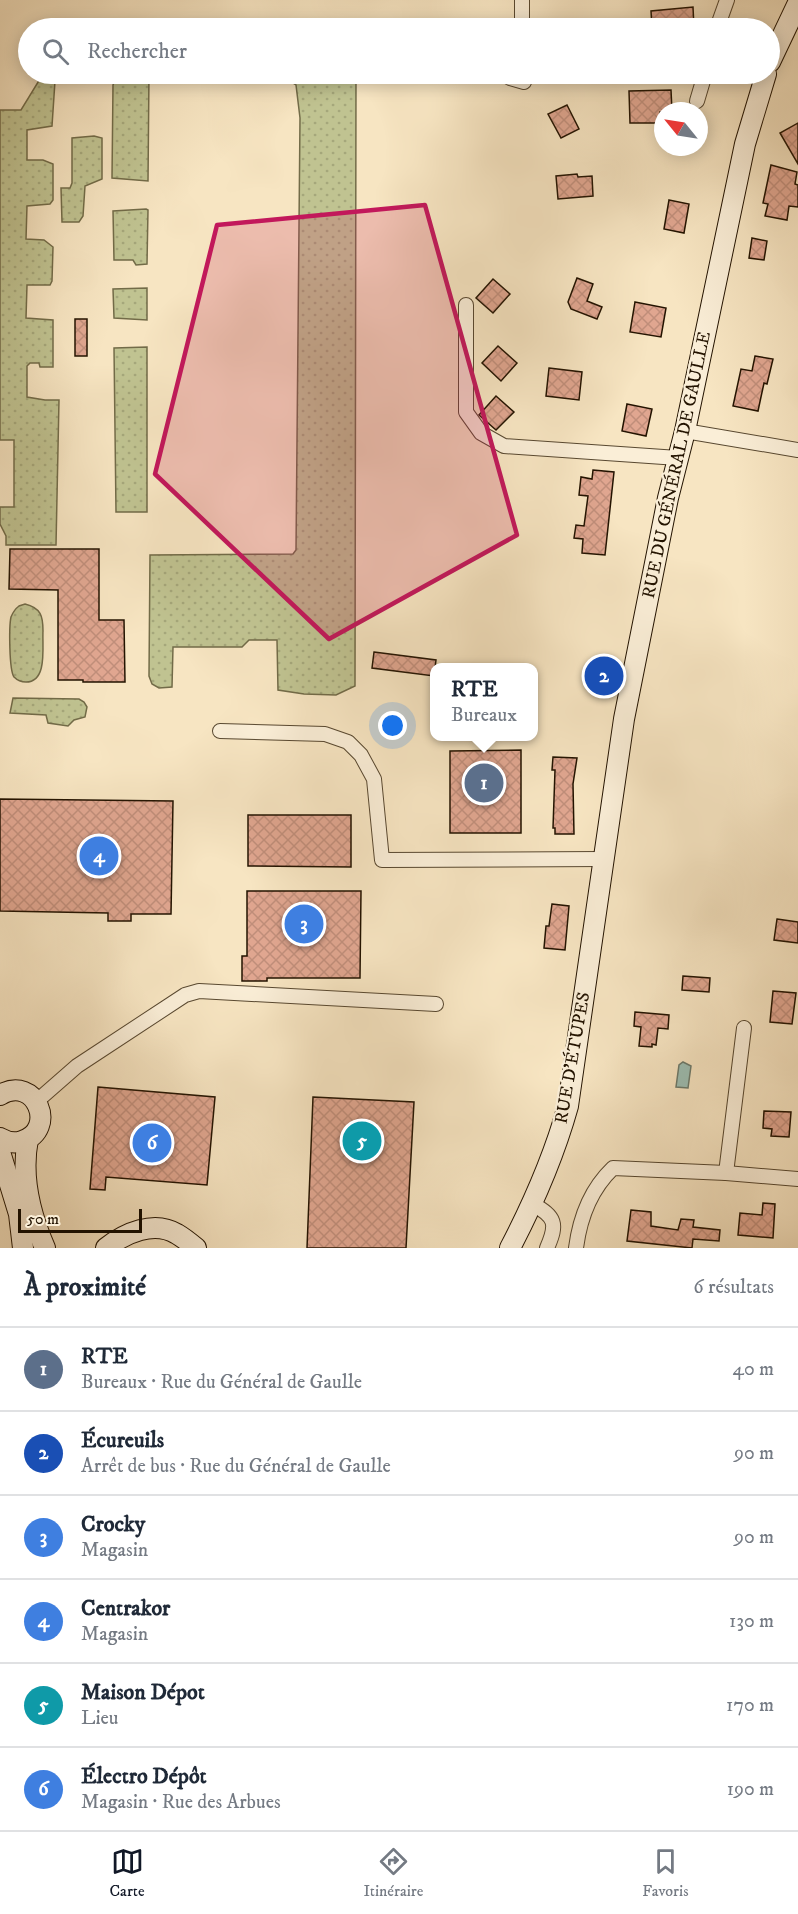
<!DOCTYPE html>
<html lang="fr">
<head>
<meta charset="utf-8">
<style>
  :root { --surface:#fff; --page:#f6f6f7; --text:#1f2937; --muted:#747a83; --line:#e0e1e3; --accent:#111827 }
  body { margin:0; font-family:"IM FELL DW Pica",serif; background:var(--page); color:var(--text) }
  .compass { position:absolute; left:654px; top:102px; width:54px; height:54px; border-radius:50%; background:var(--surface); box-shadow:0 3px 15px #0003; rotate:300deg }
  .scale { position:absolute; left:18px; bottom:15px; width:124px; box-sizing:border-box; padding-left:6px; border:3px solid #231300; border-top:0; font-size:16px; line-height:21px; white-space:nowrap; color:#231300; -webkit-text-stroke:4px #faeed7; paint-order:stroke }
  .you { position:absolute; left:393px; top:726px; width:21px; height:21px; margin:-15px; border:4px solid #fff; border-radius:50%; background:#1a73e8; box-shadow:0 0 0 9px #1a73e833 }
  .badge { display:grid; place-items:center; width:39px; height:39px; border-radius:50%; background:var(--accent); color:#fff; font-size:20px; font-weight:700 }
  .pin { position:absolute; translate:-50% -50%; border:3px solid #fff; box-shadow:0 2px 6px #0006 }
  .popup { position:absolute; left:430px; top:663px; width:108px; height:78px; box-sizing:border-box; display:grid; place-content:center; border-radius:12px; background:var(--surface); filter:drop-shadow(0 2px 4px #0005); font-size:20px; white-space:nowrap; color:var(--muted) }
  .popup b { font-size:22px; color:var(--text) }
  .popup::after { content:''; position:absolute; left:50%; top:100%; margin-left:-12px; border:12px solid transparent; border-top-color:var(--surface) }
  .list { margin:0; padding:0; list-style:none }
  h2 { display:flex; justify-content:space-between; align-items:center; height:78px; margin:0; padding:0 24px; font-size:26px }
  h2 small { font-size:20px; font-weight:400; color:var(--muted) }
  .list li { display:grid; grid-template-columns:39px 1fr auto; gap:18px; align-items:center; box-sizing:border-box; height:84px; padding:0 24px; border-top:2px solid var(--line) }
  .list b { display:block; font-size:22px; white-space:nowrap }
  .list p { margin:0; font-size:20px; white-space:nowrap; color:var(--muted) }
  .list em { font-size:20px; font-style:normal; color:var(--muted) }
  .icon { flex:none; width:33px; height:33px; fill:none; stroke:currentColor; stroke-width:2; stroke-linecap:round; stroke-linejoin:round }
  .map { position:relative; flex:none; width:798px; height:1248px; overflow:hidden }
  .search { position:absolute; background:var(--surface); box-shadow:0 3px 15px #0003; left:18px; right:18px; top:18px; height:66px; display:flex; align-items:center; gap:15px; box-sizing:border-box; padding:0 21px; border-radius:33px; color:var(--muted); font-size:22px }
  .sheet { height:582px; background:var(--surface) }
  nav { display:flex; justify-content:space-around; align-items:center; box-sizing:border-box; height:84px; border-top:2px solid var(--line); background:var(--surface); font-size:16px; color:var(--muted) }
  nav a { display:grid; justify-items:center; gap:3px }
  nav .on { color:var(--accent) }
  .map>svg:first-child { display:block }
</style>
</head>
<body>
<div class="map">
<svg width="798" height="1248" viewBox="0 0 798 1248">
  <defs>
    <pattern id="grass-dots" width="8" height="8" patternUnits="userSpaceOnUse" patternTransform="scale(1.5)"><rect width="8" height="8" fill="#c0c391"/><path d="M2 2h.1M6 6h.1" fill="none" stroke="#a5a77b" stroke-width="1.8" stroke-linecap="round"/></pattern>
    <pattern id="building-cross-hatch" width="8" height="8" patternUnits="userSpaceOnUse" patternTransform="scale(1.5)"><rect width="8" height="8" fill="#e0a690"/><path d="M0 0l8 8M0 8l8-8" fill="none" stroke="#c08e7a"/></pattern>
  </defs>
  <rect width="100%" height="100%" fill="#f7e5c2"/>
  <filter id="stains"><feTurbulence type="fractalNoise" baseFrequency=".00333" numOctaves="4"/><feColorMatrix values="0 0 0 0 .2 0 0 0 0 .09 0 0 0 0 .02 0 0 0 .5 -.17"/></filter>
  <radialGradient id="worn" r=".72"><stop offset=".6" stop-color="#630" stop-opacity="0"/><stop offset="1" stop-color="#630" stop-opacity=".3"/></radialGradient>
  <g fill="url(#grass-dots)" stroke="#726b48" stroke-width="1.5">
    <polygon points="356,27 356,28 70,28"/>
    <polygon points="43,74 72,74 61,77 55,81 52,126 27,130 27,160 43,160 53,164 53,200 50,204 27,206 26,239 44,240 53,247 52,281 50,285 27,285 26,318 53,320 53,367 40,367 39,363 30,363 27,366 27,397 45,400 59,400 56,545 6,545 6,536 0,524 0,507 14,507 14,440 0,440 0,110 21,110"/>
    <polygon points="118,74 149,74 148,181 112,178 113,85"/>
    <polygon points="292,74 356,74 355,686 336,695 304,694 278,690 277,640 249,640 242,647 173,647 172,687 159,688 152,684 149,676 150,555 293,554 296,550 300,118 296,85 293,83"/>
    <polygon points="94,136 102,138 102,179 85,186 83,216 79,222 62,222 61,188 70,188 72,183 72,138"/>
    <polygon points="146,209 148,210 147,264 136,265 133,260 114,260 113,211"/>
    <polygon points="147,288 147,320 114,318 113,289"/>
    <polygon points="147,347 147,512 116,512 114,348"/>
    <path d="M25,604C41,608 43,616 43,631C42,646 48,682 26,682C22,682 17,680 14,677C9,670 9,626 11,617C13,612 15,609 19,606Z"/>
    <polygon points="13,698 79,699 84,702 87,707 85,717 74,720 68,726 48,723 46,715 10,713"/>
  </g>
  <polygon fill="#9dbfb4" stroke="#6c7a6c" stroke-width="1.5" points="683,1062 691,1066 688,1088 676,1087 679,1065"/>
  <g fill="url(#building-cross-hatch)" stroke="#231300" stroke-width="1.5">
    <polygon points="693,7 694,28 652,28 651,11"/>
    <polygon points="671,90 672,111 660,112 660,123 630,123 629,91"/>
    <polygon points="567,105 579,129 561,138 548,114"/>
    <polygon points="798,123 798,164 780,133"/>
    <polygon points="771,165 797,172 795,184 798,185 798,207 789,206 787,220 765,216 768,204 763,203"/>
    <polygon points="577,174 578,177 592,176 593,196 558,199 556,176"/>
    <polygon points="669,200 689,204 684,233 664,229"/>
    <polygon points="752,238 767,241 764,260 749,258"/>
    <polygon points="577,278 593,284 587,301 602,307 597,319 571,309 568,302"/>
    <polygon points="493,279 510,294 493,313 476,298"/>
    <polygon points="635,302 666,308 661,337 630,332"/>
    <rect x="75" y="319" width="12" height="37"/>
    <polygon points="498,346 517,363 501,381 482,363"/>
    <polygon points="755,356 773,359 767,384 764,383 758,411 733,406 741,369 752,371"/>
    <polygon points="549,368 582,372 579,400 546,396"/>
    <polygon points="496,396 514,412 496,430 479,415"/>
    <polygon points="627,404 652,409 646,436 622,431"/>
    <polygon points="593,470 614,472 605,555 582,553 583,539 574,538 576,525 584,526 588,496 579,495 581,477 592,479"/>
    <polygon points="10,549 99,549 99,620 124,620 125,682 83,682 83,680 58,680 58,590 9,589"/>
    <polygon points="374,652 436,660 434,676 372,668"/>
    <polygon points="521,750 521,833 450,833 450,751"/>
    <polygon points="553,757 577,758 573,784 574,834 555,834 555,828 553,828 555,770 552,770"/>
    <polygon points="0,799 173,801 171,914 131,914 131,921 108,921 108,913 0,911"/>
    <polygon points="248,815 351,815 351,867 248,866"/>
    <polygon points="247,891 361,891 360,978 267,978 267,981 242,981 242,956 247,956"/>
    <polygon points="552,904 569,906 565,950 544,948 546,926 549,926"/>
    <polygon points="777,919 798,922 798,943 774,940"/>
    <polygon points="683,976 710,978 709,992 682,990"/>
    <polygon points="773,991 796,993 792,1024 770,1022"/>
    <polygon points="635,1012 669,1015 668,1029 658,1028 656,1045 652,1044 652,1047 639,1046 641,1027 634,1026"/>
    <polygon points="98,1087 215,1097 207,1185 106,1177 105,1190 90,1189"/>
    <polygon points="313,1097 414,1102 406,1248 307,1248"/>
    <polygon points="764,1111 791,1112 789,1137 771,1136 772,1129 763,1128"/>
    <polygon points="763,1203 775,1204 773,1238 738,1235 740,1213 762,1215"/>
    <polygon points="631,1210 651,1212 651,1226 678,1230 681,1219 694,1220 693,1227 720,1230 719,1241 693,1239 692,1248 627,1241"/>
  </g>
  <g fill="none" stroke-linecap="round" stroke-linejoin="round">
    <defs>
      <g id="street">
        <polyline points="522,0 522,28"/>
        <polyline points="717,28 727,0"/>
        <polyline points="510,78 524,82 524,74"/>
        <polyline points="697,101 705,74"/>
        <polyline points="466,305 466,412 481,433 504,446 678,458"/>
        <polyline points="685,431 798,450"/>
        <polyline points="220,731 325,734 348,742 361,755 374,779 382,860 603,859"/>
        <polyline points="37,1101 77,1066 185,995 199,991 436,1004"/>
        <polyline points="726,1173 744,1028"/>
        <path d="M533,1204C555,1217 558,1223 547,1248"/>
        <path d="M576,1248C580,1217 590,1190 613,1168L726,1173L798,1179"/>
      </g>
      <g id="secondary">
        <polyline points="770,62 798,3"/>
        <path d="M0,1095C36,1074 58,1130 22,1141C14,1144 7,1142 0,1138"/>
        <path d="M28,1139C21,1175 30,1214 45,1248"/>
        <polyline points="0,1152 19,1214 23,1248"/>
        <path d="M106,1248C125,1233 154,1220 177,1234C184,1238 190,1243 196,1248"/>
        <path d="M510,1248C534,1202 554,1156 568,1106L624,719L668,498L685,431L745,144L766,74"/>
      </g>
    </defs>
    <use href="#street" stroke="#584830" stroke-width="16"/>
    <use href="#secondary" stroke="#231300" stroke-width="22"/>
    <use href="#street" stroke="#faeed7" stroke-width="14"/>
    <use href="#secondary" stroke="#faeed7" stroke-width="20"/>
  </g>
  <path fill="#c2185b" fill-opacity="0.2" stroke="#c2185b" stroke-width="4.5" stroke-linejoin="round" d="M425,205L517,535L329,639L155,474L217,225Z"/>
  <g text-anchor="middle" dominant-baseline="central" stroke-width="4.5" stroke-linejoin="round" paint-order="stroke">
    <g font-size="18" fill="#231300" stroke="#faeed7">
      <text transform="translate(677 465) rotate(-78)">RUE DU GÉNÉRAL DE GAULLE</text>
      <text transform="translate(573 1058) rotate(-80)">RUE D'ÉTUPES</text>
    </g>
  </g>
  <rect width="100%" height="100%" filter="url(#stains)"/>
  <rect width="100%" height="100%" fill="url(#worn)"/>
</svg>
<svg class="compass" viewBox="-18 -18 36 36"><path d="M0-13l5 13h-10z" fill="#e53935"/><path d="M0 13l5-13h-10z" fill="#747a83"/></svg>
<div class="scale">50 m</div>
<div class="you"></div>
<div class="pin badge" style="left:484px;top:783px;background:#5c6f8a">1</div>
<div class="popup"><b>RTE</b>Bureaux</div>
<div class="pin badge" style="left:604px;top:676px;background:#1a4fb4">2</div>
<div class="pin badge" style="left:304px;top:924px;background:#3f7fe0">3</div>
<div class="pin badge" style="left:99px;top:856px;background:#3f7fe0">4</div>
<div class="pin badge" style="left:362px;top:1141px;background:#0f9aa8">5</div>
<div class="pin badge" style="left:152px;top:1143px;background:#3f7fe0">6</div>
<div class="search"><svg class="icon" aria-label="search" viewBox="0 0 24 24"><circle cx="10" cy="10" r="6"/><path d="M15 15l6 6"/></svg>Rechercher</div>
</div>
<section class="sheet">
<h2>À proximité<small>6 résultats</small></h2>
<ul class="list">
<li><span class="badge" style="background:#5c6f8a">1</span><div><b>RTE</b><p>Bureaux · Rue du Général de Gaulle</p></div><em>40 m</em></li>
<li><span class="badge" style="background:#1a4fb4">2</span><div><b>Écureuils</b><p>Arrêt de bus · Rue du Général de Gaulle</p></div><em>90 m</em></li>
<li><span class="badge" style="background:#3f7fe0">3</span><div><b>Crocky</b><p>Magasin</p></div><em>90 m</em></li>
<li><span class="badge" style="background:#3f7fe0">4</span><div><b>Centrakor</b><p>Magasin</p></div><em>130 m</em></li>
<li><span class="badge" style="background:#0f9aa8">5</span><div><b>Maison Dépot</b><p>Lieu</p></div><em>170 m</em></li>
<li><span class="badge" style="background:#3f7fe0">6</span><div><b>Électro Dépôt</b><p>Magasin · Rue des Arbues</p></div><em>190 m</em></li>
</ul>
</section>
<nav>
<a class="on"><svg class="icon" aria-label="map" viewBox="0 0 24 24"><path d="M3 6l6-2 6 2 6-2v14l-6 2-6-2-6 2zM9 4v14M15 6v14"/></svg>Carte</a>
<a><svg class="icon" aria-label="directions" viewBox="0 0 24 24"><path d="M12 3l9 9-9 9-9-9zM9 14v-3h6M13 9l2 2-2 2"/></svg>Itinéraire</a>
<a><svg class="icon" aria-label="saved" viewBox="0 0 24 24"><path d="M7 4h10v16l-5-4-5 4z"/></svg>Favoris</a>
</nav>
</body>
</html>
